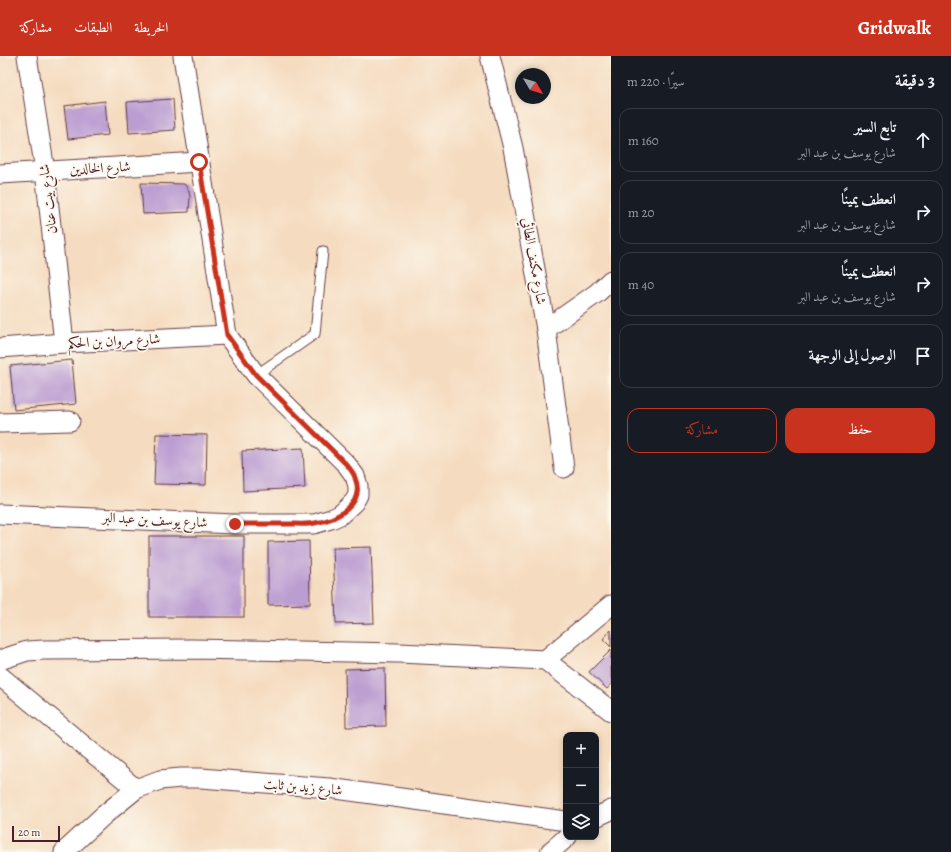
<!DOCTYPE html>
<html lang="ar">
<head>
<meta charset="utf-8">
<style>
  :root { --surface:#171b24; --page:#242831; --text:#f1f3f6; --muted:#9ea1a6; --line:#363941; --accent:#c8321e }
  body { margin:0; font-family:Alegreya,Amiri,serif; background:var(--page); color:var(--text); direction:rtl }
  .controls { position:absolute; right:12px; bottom:12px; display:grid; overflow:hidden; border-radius:8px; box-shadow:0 2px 6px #0003 }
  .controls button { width:36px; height:36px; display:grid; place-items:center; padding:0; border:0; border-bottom:1px solid var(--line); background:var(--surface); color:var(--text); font:20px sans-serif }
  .compass { position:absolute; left:515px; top:12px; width:36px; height:36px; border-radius:50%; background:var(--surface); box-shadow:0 2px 6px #0003; rotate:128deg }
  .scale { position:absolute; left:12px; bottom:10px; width:48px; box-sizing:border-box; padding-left:4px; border:2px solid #4a1f2b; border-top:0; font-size:11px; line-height:14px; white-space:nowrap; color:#4a1f2b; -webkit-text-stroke:3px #fbf7ec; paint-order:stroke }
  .stop { position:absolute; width:12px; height:12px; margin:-9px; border:3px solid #c8321e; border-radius:50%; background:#fff }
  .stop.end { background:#c8321e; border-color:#fff; box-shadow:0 1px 4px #0008 }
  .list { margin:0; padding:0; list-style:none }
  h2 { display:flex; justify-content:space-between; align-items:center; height:52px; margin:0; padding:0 16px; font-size:17px }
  h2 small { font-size:13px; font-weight:400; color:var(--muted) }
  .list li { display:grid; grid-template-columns:26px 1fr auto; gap:12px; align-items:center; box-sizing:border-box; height:64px; margin:0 8px 8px; padding:0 8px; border:1px solid var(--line); border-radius:12px }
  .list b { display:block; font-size:15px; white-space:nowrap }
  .list p { margin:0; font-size:13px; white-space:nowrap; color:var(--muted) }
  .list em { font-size:13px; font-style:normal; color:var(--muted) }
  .actions { display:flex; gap:8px; padding:12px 16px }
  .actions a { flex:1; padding:9px 0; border:1px solid var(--accent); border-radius:12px; text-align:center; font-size:14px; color:var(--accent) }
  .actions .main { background:var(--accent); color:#fff }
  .icon { flex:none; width:22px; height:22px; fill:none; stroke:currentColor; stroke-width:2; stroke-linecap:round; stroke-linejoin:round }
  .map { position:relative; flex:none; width:611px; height:796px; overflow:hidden; direction:ltr }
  header { display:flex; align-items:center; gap:24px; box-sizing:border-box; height:56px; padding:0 20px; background:var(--accent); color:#fff }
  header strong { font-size:19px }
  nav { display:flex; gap:22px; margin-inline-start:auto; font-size:14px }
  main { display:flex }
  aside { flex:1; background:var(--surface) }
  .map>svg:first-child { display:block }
</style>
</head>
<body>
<header>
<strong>Gridwalk</strong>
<nav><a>الخريطة</a><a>الطبقات</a><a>مشاركة</a></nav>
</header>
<main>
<aside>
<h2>3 دقيقة<small>سيرًا · 220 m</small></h2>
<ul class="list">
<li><svg class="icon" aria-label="ahead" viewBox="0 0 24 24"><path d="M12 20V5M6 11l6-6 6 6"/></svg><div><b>تابع السير</b><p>شارع يوسف بن عبد البر</p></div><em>160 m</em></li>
<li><svg class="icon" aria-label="right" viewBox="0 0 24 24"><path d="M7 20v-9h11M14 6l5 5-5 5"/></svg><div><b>انعطف يمينًا</b><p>شارع يوسف بن عبد البر</p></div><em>20 m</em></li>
<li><svg class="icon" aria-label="right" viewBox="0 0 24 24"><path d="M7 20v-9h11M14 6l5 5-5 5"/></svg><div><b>انعطف يمينًا</b><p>شارع يوسف بن عبد البر</p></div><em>40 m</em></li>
<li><svg class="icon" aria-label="arrive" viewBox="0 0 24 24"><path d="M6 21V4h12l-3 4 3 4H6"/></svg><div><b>الوصول إلى الوجهة</b></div></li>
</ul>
<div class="actions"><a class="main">حفظ</a><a>مشاركة</a></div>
</aside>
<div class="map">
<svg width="611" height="796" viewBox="0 0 611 796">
  <rect width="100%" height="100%" fill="#fbf7ec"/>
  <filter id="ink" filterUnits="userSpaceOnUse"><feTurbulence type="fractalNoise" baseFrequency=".025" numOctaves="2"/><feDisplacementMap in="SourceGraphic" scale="8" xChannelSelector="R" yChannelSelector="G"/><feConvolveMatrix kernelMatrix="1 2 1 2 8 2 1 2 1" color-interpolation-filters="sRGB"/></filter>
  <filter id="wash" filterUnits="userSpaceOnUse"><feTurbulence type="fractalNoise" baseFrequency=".012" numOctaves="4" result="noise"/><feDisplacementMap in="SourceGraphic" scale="16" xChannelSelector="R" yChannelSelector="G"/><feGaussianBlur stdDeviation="0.9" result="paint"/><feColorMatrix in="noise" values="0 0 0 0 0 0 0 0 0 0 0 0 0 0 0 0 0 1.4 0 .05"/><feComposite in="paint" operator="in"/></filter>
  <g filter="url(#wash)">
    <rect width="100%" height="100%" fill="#f5dbbf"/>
    <g id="blocks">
      <g fill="#bb9dd2">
        <polygon points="173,43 175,74 129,77 127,46"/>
        <polygon points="105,45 108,79 68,83 64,50"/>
        <polygon points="141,127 184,128 188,133 190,140 189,156 143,158"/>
        <polygon points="72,304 76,348 14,354 10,310"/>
        <polygon points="156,378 207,379 206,429 154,428"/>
        <polygon points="303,392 305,432 243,435 242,395"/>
        <rect x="149" y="480" width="95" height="81"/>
        <polygon points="309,485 310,548 268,549 268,486"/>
        <polygon points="371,491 374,567 336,568 333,492"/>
        <polygon points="611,574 611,591 603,583"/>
        <polygon points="611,594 611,629 607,633 589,616"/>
        <polygon points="385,612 386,670 346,671 345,613"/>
      </g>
    </g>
  </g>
  <g filter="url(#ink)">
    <use href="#blocks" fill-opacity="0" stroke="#643b41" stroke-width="1"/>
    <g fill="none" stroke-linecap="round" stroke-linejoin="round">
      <defs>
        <polyline id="service" points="256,319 315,278 323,195"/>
        <g id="minor">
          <polyline points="27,0 45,115 64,287"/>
          <polyline points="490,0 513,92 546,273 564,412"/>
          <polyline points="0,118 199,106"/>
          <polyline points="546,273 597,237 611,224"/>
          <polyline points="0,292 64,287 227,279"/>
          <polyline points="0,367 70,365"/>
          <polyline points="0,458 235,468 314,468 331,463 340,459 354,446 358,439 358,430 355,420 347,409 256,319 227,279 183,0"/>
          <polyline points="0,604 27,595 44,594 191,593 399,597 545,604 611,655"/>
          <polyline points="545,604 611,549"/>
          <polyline points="0,620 136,733"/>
          <polyline points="596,761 611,754"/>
          <polyline points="64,796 104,759 136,733 160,724 181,722 201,722 329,732 566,765"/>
          <polyline points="550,796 567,781"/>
        </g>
      </defs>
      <use href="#service" stroke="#643b41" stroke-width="11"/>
      <use href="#minor" stroke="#643b41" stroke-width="21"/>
      <use href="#service" stroke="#fff" stroke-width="9"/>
      <use href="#minor" stroke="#fff" stroke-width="19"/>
    </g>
  </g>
  <g fill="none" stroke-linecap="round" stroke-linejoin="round" filter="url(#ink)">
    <path stroke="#c8321e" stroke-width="5" d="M199,106L227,279L256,319L347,409C350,413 354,417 355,422C366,448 336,464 315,467C307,469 298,468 290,468C272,468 253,468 235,468"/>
  </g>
  <g text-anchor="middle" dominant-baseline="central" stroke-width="3.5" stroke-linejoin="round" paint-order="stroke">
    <g font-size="14" fill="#4a1f2b" stroke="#fbf7ec">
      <text transform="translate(100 112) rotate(-3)">شارع الخالدين</text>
      <text transform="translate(48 143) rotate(-97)">شارع بيت عنان</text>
      <text transform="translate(534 205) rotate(80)">شارع مكنف الطائي</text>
      <text transform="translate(114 285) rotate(-3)">شارع مروان بن الحكم</text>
      <text transform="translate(155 464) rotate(3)">شارع يوسف بن عبد البر</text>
      <text transform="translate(303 731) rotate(5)">شارع زيد بن ثابت</text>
    </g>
  </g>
</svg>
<div class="controls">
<button>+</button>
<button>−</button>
<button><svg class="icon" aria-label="layers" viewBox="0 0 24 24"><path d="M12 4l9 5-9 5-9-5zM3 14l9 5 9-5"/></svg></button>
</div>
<svg class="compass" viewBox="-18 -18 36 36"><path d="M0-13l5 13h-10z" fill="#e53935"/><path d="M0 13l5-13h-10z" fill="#9ea1a6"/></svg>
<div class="scale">20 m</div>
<div class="stop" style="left:199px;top:106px"></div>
<div class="stop end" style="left:235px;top:468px"></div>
</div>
</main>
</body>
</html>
